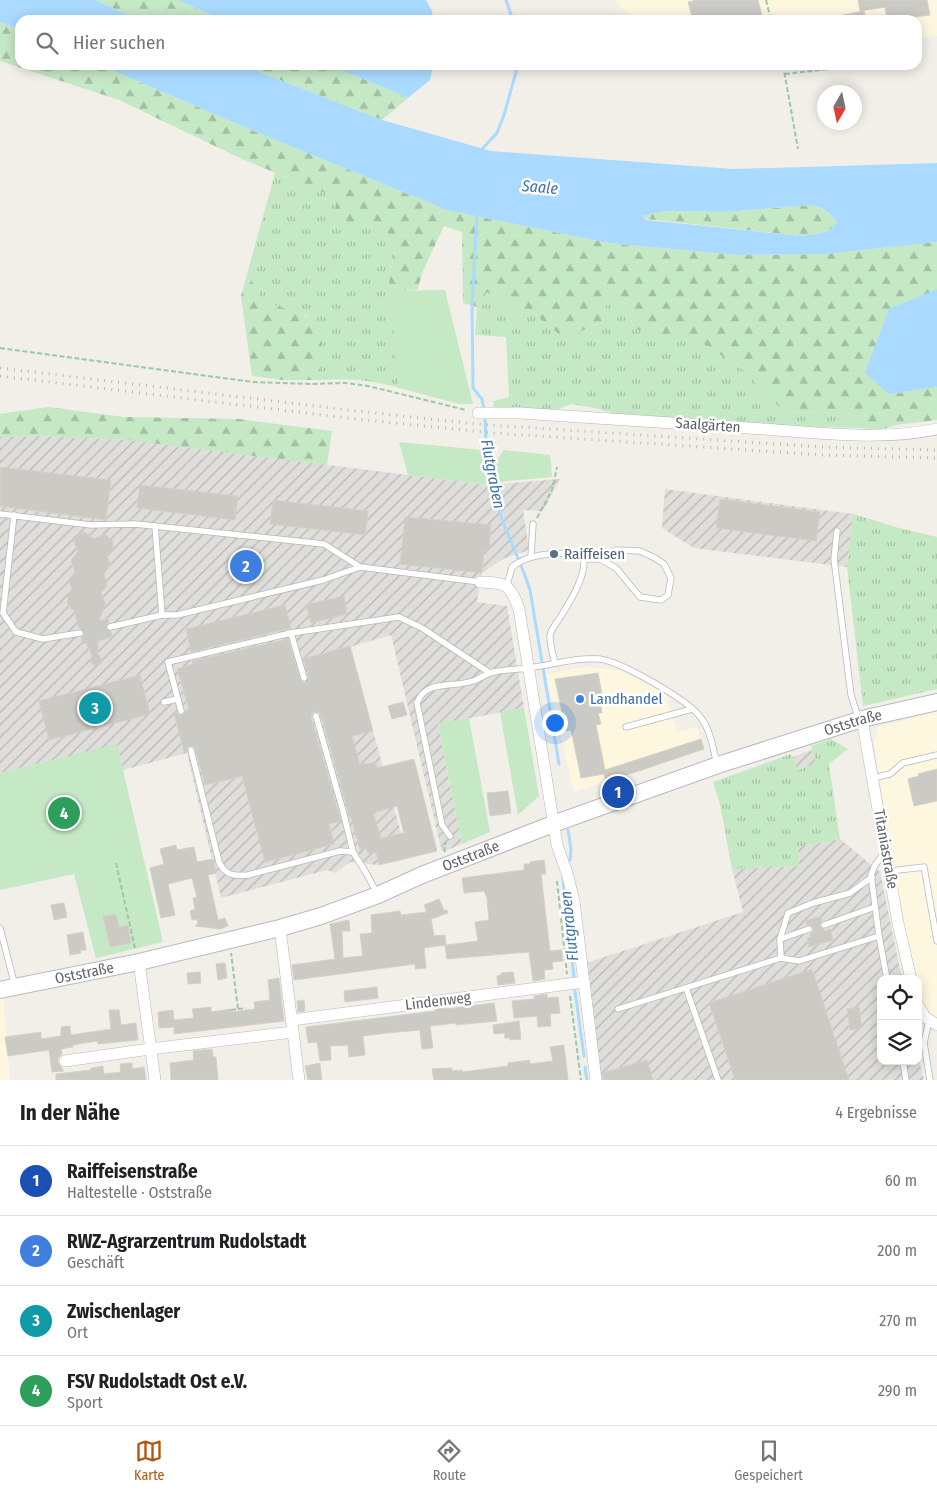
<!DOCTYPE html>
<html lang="de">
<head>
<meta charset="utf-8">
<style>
  :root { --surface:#fff; --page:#f6f6f6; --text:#202124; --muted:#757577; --line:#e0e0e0; --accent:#b45309 }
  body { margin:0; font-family:"Fira Sans Condensed",sans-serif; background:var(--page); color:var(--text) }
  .controls { position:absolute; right:15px; bottom:15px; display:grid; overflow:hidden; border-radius:10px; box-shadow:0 2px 12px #0003 }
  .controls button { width:45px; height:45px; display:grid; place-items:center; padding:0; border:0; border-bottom:1px solid var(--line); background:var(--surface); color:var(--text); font:25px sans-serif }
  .compass { position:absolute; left:817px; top:85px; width:45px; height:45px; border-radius:50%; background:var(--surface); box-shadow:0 2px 12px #0003; rotate:189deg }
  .you { position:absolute; left:554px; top:722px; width:18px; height:18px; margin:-12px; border:4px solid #fff; border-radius:50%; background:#1a73e8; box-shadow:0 0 0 8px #1a73e833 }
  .badge { display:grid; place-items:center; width:32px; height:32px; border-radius:50%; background:var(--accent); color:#fff; font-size:16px; font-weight:700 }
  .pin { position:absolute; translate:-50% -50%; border:2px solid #fff; box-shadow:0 1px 5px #0006 }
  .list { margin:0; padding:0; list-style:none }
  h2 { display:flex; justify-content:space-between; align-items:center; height:65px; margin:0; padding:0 20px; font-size:21px }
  h2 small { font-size:16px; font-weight:400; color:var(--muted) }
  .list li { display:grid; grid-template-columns:32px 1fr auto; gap:15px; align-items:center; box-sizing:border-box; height:70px; padding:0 20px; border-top:1px solid var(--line) }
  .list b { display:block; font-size:19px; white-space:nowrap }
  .list p { margin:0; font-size:16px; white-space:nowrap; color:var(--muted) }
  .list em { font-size:16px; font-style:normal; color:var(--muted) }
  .icon { flex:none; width:28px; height:28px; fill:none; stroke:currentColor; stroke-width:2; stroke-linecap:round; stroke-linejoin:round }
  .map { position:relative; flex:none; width:937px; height:1080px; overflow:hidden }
  .search { position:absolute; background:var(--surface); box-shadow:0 2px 12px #0003; left:15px; right:15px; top:15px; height:55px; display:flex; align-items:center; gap:12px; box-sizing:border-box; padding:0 18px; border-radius:15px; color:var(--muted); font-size:19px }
  .sheet { height:345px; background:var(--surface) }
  nav { display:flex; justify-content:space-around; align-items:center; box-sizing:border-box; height:70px; border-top:1px solid var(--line); background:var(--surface); font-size:14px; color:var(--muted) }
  nav a { display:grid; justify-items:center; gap:2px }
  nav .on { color:var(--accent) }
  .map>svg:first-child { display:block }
</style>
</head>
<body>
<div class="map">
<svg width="937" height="1080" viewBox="0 0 937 1080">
  <defs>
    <pattern id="industrial-furrows" width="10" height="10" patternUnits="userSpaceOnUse" patternTransform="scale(1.25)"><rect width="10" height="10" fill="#e0deda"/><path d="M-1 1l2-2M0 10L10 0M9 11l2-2" fill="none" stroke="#b9b8b5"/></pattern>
    <pattern id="grass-tufts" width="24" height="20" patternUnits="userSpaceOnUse" patternTransform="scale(1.25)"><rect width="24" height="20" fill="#c5e8c5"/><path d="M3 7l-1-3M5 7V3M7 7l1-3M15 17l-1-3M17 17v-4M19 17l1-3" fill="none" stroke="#a3c0a4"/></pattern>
    <pattern id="forest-firs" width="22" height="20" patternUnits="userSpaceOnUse" patternTransform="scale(1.25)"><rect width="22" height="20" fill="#c5e8c5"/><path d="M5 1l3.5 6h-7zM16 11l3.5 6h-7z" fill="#a3c0a4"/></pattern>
  </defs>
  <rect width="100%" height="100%" fill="#f1efe8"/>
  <g fill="#fef7e0">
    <polygon points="615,0 937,0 937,36 917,38 917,20 638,20 622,9"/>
    <polygon points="585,667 620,670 666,694 677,732 697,727 704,749 574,792 546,674"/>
    <polygon points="937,712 937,1021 927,1013 920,998 918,979 915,979 902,923 874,742 878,727"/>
    <polygon points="0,998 3,998 10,1080 0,1080"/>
  </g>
  <g fill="url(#industrial-furrows)">
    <polygon points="40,436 127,440 488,485 560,479 543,511 523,510 529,550 503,559 482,573 477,602 507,606 524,708 438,724 462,844 442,852 391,635 350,647 408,858 379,865 350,862 335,873 327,870 221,898 187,753 123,770 116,745 0,773 0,437"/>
    <polygon points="665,489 853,514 847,567 694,548 662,528"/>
    <polygon points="812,750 816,764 797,770 792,757"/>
    <polygon points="840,839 880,872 902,979 881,979 881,1061 918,1061 918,1056 924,1080 602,1080 586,963 743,912 732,869 799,866 798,847"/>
  </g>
  <g fill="url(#grass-tufts)">
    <path d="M275,173L338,198L335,217L384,231L398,238L389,278L399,388C370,380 351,378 320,380L321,334L307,316L262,302L253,282L246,278Z"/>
    <polygon points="487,291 520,313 532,312 566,340 587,328 602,322 608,299 628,304 633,328 656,336 691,336 744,370 783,411 856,415 861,428 786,426 615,414 595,408 571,404 554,411 493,407 494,401 509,397 506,337 475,335 477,307"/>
    <polygon points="853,514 899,528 937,537 937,689 863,706 847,567"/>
    <polygon points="831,739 848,749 829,764 840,839 798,847 799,866 732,869 720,804 713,782 791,754 797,770 816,764 811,746"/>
  </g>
  <g fill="url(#forest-firs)">
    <polygon points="95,0 177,0 224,20 140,20"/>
    <polygon points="0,22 20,30 20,65 100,65 249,129 447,210 608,243 738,255 826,254 937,242 937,289 889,394 937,387 937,420 896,425 881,430 861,428 855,415 783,411 744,370 691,336 656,336 633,328 628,304 608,299 602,322 587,328 566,340 532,312 520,313 487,292 477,307 463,303 462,232 444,226 423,271 417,290 390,291 389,278 398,238 384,231 334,218 337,198 242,159 119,100 0,61"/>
    <polygon points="242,65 330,65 408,98 382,120"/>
    <path d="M810,205C824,208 828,211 837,223C829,234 815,234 802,236L646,219L641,216L666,211L724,212Z"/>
    <path d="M246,278L253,282L262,302C279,307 316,313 321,333C324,344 320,368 320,380H283L252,376L241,296Z"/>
    <polygon points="48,407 124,417 239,419 332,431 327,465 127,440 40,436 0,437 0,414"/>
  </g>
  <g fill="#c5e8c5">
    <polygon points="445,290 473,404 459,404 399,388 390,291"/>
    <polygon points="399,442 482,450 488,485 408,475"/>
    <polygon points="504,450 550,455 552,477 498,482 494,464"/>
    <polygon points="524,708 539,796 518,815 500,712"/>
    <polygon points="469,718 490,832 462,844 438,723"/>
    <polygon points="117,744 163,942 96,958 74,874 0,890 0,773"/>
  </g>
  <g fill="#aadaff" fill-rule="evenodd">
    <polygon points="0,0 95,0 140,20 20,20 20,30 0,22"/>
    <polygon points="177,0 426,0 432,11 433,20 224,20"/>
    <path d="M100,65H242L382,120L491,151L733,169L937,163V242L826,254L738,255L608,243L447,210L249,129ZM810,205C824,208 829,211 837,223C829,234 815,234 802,236L646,220L642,216L666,211L724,212Z"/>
    <polygon points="330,65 433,65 430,80 408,98"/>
    <polygon points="937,289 937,387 889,394 865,373 889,309"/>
  </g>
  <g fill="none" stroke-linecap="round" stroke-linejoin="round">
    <g stroke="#aadaff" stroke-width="3">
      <polyline points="506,0 513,20"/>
      <polyline points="481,150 497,133 504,115 518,65"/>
      <polyline points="477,213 472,308 473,388 482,399 484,410"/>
      <polyline points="485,417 486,445 502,520 524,573 530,590 559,764"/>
      <polyline points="568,830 571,849 570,860"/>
      <polyline points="564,875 563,879 574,977"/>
      <polyline points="575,991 584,1056"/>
      <polyline points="585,1067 587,1080"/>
    </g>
  </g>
  <g fill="#cccac5" stroke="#d6d1c6" fill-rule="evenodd">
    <polygon points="697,0 758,0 763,20 693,20 688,2"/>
    <polygon points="858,0 927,0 930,15 887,20 885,7 860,11"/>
    <polygon points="864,11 866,20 839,20 838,16"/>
    <polygon points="0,467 111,480 106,520 0,506"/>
    <polygon points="140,485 238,496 235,520 137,508"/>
    <polygon points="720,499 820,512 816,541 716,528"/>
    <polygon points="273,500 368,511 365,535 270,524"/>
    <polygon points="405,517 491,525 489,550 484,550 482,573 400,564"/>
    <polygon points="84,532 94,539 105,534 113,542 112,549 107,555 110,565 104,574 107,585 101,593 105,604 99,621 108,618 109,622 106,625 106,629 111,632 112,637 98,641 98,654 102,660 97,666 91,663 92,655 86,643 83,644 81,637 84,635 84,632 79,628 74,610 71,609 67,603 68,596 72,590 69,580 75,571 71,561 78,551 74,541 78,535"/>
    <polygon points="344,596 347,614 311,623 306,605"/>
    <polygon points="285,605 291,628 191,652 186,629"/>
    <path d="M288,639L300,679L303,683L307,682L309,679L303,659L350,646L373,731L352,736L360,765L375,762L377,768L414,759L437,851L379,865L376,852L368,854L366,847L360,849L351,818H350L321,715L318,712H313L311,717L341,821L329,824L334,844L265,862L242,776L205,785L195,748L193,746H189L187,748V752H184L174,713L176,712L179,715H183L186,710L189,709L177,669L193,664L192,661ZM397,806L404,833L381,838L373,813Z"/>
    <polygon points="598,673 603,700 600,700 602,713 598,713 601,724 596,725 605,770 701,739 704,749 606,782 604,774 581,778 571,730 566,731 555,679"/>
    <polygon points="140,675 150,714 49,740 39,701"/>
    <polygon points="403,702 407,715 392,719 388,706"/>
    <polygon points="937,769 937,801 914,806 908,779 919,776 918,774"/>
    <polygon points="508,791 511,813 490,816 487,793"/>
    <polygon points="176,845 177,850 194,847 197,862 213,859 216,873 208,875 218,920 225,918 228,926 220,929 195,926 198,924 197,919 192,920 190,911 195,909 193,898 197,897 192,878 168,884 175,915 161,918 150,868 164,864 160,849"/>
    <polygon points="544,860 546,874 541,874 550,951 562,950 563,961 552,962 553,969 544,970 545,979 533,981 529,952 447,959 445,945 424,948 426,968 415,969 415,964 294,980 292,965 335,959 330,924 349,920 350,931 342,931 343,958 363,956 360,934 372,933 371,915 400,911 401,915 427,912 424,905 439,899 444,910 447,910 448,913 431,919 434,936 445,935 446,945 478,941 475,922 489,920 487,898 484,891 464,893 462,878 524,870 524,864 530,864 530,862"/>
    <polygon points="64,903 67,917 54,920 51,905"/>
    <polygon points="116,914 119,927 128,925 131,943 110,947 103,916"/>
    <polygon points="821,916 822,921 820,924 820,927 825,931 830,929 833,940 809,947 807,938 811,937 810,934 813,932 814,928 812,925 807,925 806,921"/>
    <polygon points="83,932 86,950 80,950 81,953 70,955 67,935"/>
    <polygon points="225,963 227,978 218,980 216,964"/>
    <polygon points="812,969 849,1080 735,1080 709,1003"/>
    <polygon points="200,972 201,983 188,984 187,973"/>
    <polygon points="513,972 515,983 498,985 497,976 501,975 501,973"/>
    <polygon points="279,978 284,1021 174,1034 174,1027 159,1028 158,1012 173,1010 174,1020 194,1018 192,1009 211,1007 211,1012 231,1009 231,1012 255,1009 254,1002 270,1000 268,980"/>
    <polygon points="377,987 378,998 345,1002 344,991"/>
    <polygon points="547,994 547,998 558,997 560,1013 550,1014 551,1026 538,1027 537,1016 514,1018 512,1001 535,999 534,996"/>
    <polygon points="304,1000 305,1011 298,1012 297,1001"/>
    <polygon points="494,1003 497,1021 456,1025 456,1023 430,1026 433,1048 422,1049 420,1030 387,1033 363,1036 365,1055 349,1057 348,1045 330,1046 331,1060 320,1061 317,1042 308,1043 306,1027 435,1011 435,1009 446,1008 446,1009"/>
    <polygon points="859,1007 862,1028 850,1030 847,1009"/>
    <polygon points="109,1010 119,1010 121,1025 136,1023 138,1040 98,1044 97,1041 73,1045 73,1047 61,1049 62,1054 58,1058 58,1063 64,1071 52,1072 49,1050 8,1056 5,1037 41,1032 41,1039 61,1036 61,1027 70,1026 71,1035 111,1029"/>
    <polygon points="519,1021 521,1039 510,1040 510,1038 505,1038 504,1033 494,1034 493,1025"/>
    <polygon points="564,1045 568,1080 434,1080 432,1069 452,1068 452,1071 462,1070 462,1072 508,1066 508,1063 530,1060 530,1064 553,1061 550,1047"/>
    <polygon points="212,1049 213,1057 216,1057 218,1080 171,1080 170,1063 194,1060 193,1051"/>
    <polygon points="647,1060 653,1080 603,1080 603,1073"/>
    <polygon points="132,1063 132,1069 144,1067 146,1080 56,1080 56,1074 91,1070 91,1068 103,1066 104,1074 121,1072 120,1064"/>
    <polygon points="320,1063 322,1080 308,1080 305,1066"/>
  </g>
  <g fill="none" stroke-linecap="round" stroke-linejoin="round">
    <defs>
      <g id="lane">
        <polyline points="0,514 91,525 135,524 324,544 360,567 480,582"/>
        <polyline points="14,515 3,613 16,632 43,639 80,633"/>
        <polyline points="837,531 834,559 851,695 856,711 861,718"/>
        <polyline points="531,557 533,524"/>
        <polyline points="584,559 600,559 616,550 640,551 655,558 664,564 671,578 668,595 661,600 640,597 616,568 600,559"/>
        <path d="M507,585L512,567C531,552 555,554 577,553L584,559C585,578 571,600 561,616C557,623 551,628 550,636C550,645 553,655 555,663"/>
        <polyline points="162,615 177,615 323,580 360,567"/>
        <polyline points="110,627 162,615 155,526"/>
        <polyline points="291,633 399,617 422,628 490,673"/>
        <polyline points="164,702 178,699"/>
        <polyline points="181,711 168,662 291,633 304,678"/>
        <polyline points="316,716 343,811 353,852 365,871 377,893"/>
        <polyline points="626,727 692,709"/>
        <path d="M191,750L219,862C226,876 233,876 248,875L340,851L353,852"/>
        <polyline points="873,778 890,774 903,763 937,755"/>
        <path d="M450,836L442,825L417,703C426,679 452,688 473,681C479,679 484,675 490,673C502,669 516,670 528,668C552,665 576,657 600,659C621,662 689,700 701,718C711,731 713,749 717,764"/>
        <polyline points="885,852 875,865 871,875 879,936 887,979"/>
        <polyline points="890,871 924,867 937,941"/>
        <polyline points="824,925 875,907"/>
        <polyline points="0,928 15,986"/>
        <polyline points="780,939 809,929"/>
        <polyline points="781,958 799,961 879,936"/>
        <polyline points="686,988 718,1080"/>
        <polyline points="618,1009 781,958 780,939 788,913 813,903 850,893 872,877"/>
        <polyline points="929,1020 924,1043 930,1080"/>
        <polyline points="903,1061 906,1080"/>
      </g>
      <g id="street">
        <path d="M478,413H520C601,418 682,424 763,429C820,433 881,441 937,429"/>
        <path d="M480,582C506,583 510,584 519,609L557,845L567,873L574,901L596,1080"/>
        <polyline points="862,719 898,923 911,979"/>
        <polyline points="280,928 299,1080"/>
        <polyline points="139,962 155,1080"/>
        <polyline points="918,1005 925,1017 937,1025"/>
        <polyline points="292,1020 584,982"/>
        <polyline points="65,1061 150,1049 293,1032"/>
      </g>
      <g id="secondary">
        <path id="s1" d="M0,990L139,962L280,928L321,916L378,895L422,875L553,824L718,765L862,719L937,702"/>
      </g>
    </defs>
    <use href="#lane" stroke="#b5b8bc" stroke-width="7"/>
    <use href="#street" stroke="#b5b8bc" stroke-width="12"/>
    <use href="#secondary" stroke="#b6babf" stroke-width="18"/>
    <g stroke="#9cc7a9" stroke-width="2" stroke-dasharray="5 2.5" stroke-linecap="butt">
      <polyline points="766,0 771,20"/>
      <polyline points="783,65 798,149"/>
      <polyline points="785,74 865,65"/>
      <polyline points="0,348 253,382 309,384 346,383 368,386 466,410"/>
      <polyline points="537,518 552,490 557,467"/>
      <polyline points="445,852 444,846 446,842"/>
      <polyline points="116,863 135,948"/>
      <polyline points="557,881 567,974"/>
      <polyline points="570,996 581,1080"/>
      <polyline points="238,1009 246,1008"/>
      <polyline points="231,1010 238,1009 231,953"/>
    </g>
    <use href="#lane" stroke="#fff" stroke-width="5.5"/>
    <use href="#street" stroke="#fff" stroke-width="11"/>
    <use href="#secondary" stroke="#fff" stroke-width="16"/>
    <g stroke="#b6b7b8" stroke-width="3" stroke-dasharray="1 6" stroke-linecap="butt">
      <polyline points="0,368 357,411 475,424 822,447 937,450"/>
      <polyline points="0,376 356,419 493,433 822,455 937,458"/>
    </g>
  </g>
  <circle fill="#5c6f8a" stroke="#fff" stroke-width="2" cx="554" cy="554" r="5"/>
  <circle fill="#3f7fe0" stroke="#fff" stroke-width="2" cx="580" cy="699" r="5"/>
  <g text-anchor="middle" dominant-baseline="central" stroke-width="5" stroke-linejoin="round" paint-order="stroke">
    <g font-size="15" fill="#5f6368" stroke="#fff">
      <text transform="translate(708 425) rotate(4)">Saalgärten</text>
      <text stroke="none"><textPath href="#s1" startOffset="896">Oststraße</textPath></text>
      <text transform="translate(886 849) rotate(80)">Titaniastraße</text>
      <text stroke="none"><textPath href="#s1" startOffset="491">Oststraße</textPath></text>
      <text stroke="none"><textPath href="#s1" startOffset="86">Oststraße</textPath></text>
      <text transform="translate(438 1001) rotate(-7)">Lindenweg</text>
    </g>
    <g font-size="15" fill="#4e5e75" stroke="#fff" text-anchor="start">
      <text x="564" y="554">Raiffeisen</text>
    </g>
    <g font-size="15" fill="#366cbe" stroke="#fff" text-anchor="start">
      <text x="590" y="699">Landhandel</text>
    </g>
    <g font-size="16" font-style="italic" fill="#4174aa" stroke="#fff">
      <text transform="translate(540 187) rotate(5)">Saale</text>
      <text transform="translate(493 474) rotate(79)">Flutgraben</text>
      <text transform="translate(569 926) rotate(-96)">Flutgraben</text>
    </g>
  </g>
</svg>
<div class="controls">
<button><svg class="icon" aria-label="locate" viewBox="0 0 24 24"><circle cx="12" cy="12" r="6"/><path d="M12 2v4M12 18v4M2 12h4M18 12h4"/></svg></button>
<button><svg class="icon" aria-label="layers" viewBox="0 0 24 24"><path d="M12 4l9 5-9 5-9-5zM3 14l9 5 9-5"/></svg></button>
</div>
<svg class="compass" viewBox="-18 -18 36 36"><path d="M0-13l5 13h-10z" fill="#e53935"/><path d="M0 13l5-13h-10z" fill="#757577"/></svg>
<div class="you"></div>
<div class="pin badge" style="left:618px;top:792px;background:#1a4fb4">1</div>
<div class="pin badge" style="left:246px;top:566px;background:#3f7fe0">2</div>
<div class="pin badge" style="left:95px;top:708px;background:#0f9aa8">3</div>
<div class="pin badge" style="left:64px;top:813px;background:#2e9e5b">4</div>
<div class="search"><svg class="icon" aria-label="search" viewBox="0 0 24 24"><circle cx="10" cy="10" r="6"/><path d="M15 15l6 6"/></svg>Hier suchen</div>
</div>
<section class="sheet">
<h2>In der Nähe<small>4 Ergebnisse</small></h2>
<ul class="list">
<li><span class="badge" style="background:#1a4fb4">1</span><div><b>Raiffeisenstraße</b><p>Haltestelle · Oststraße</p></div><em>60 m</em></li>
<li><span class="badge" style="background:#3f7fe0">2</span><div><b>RWZ-Agrarzentrum Rudolstadt</b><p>Geschäft</p></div><em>200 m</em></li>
<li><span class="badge" style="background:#0f9aa8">3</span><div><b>Zwischenlager</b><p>Ort</p></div><em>270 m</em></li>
<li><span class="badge" style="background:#2e9e5b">4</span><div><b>FSV Rudolstadt Ost e.V.</b><p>Sport</p></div><em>290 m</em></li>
</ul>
</section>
<nav>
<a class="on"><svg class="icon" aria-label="map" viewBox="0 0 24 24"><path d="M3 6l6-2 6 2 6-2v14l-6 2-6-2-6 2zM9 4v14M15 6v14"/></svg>Karte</a>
<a><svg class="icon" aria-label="directions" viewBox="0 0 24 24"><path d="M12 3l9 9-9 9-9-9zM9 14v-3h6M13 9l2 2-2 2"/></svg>Route</a>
<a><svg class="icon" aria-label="saved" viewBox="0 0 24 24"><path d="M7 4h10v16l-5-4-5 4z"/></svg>Gespeichert</a>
</nav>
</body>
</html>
